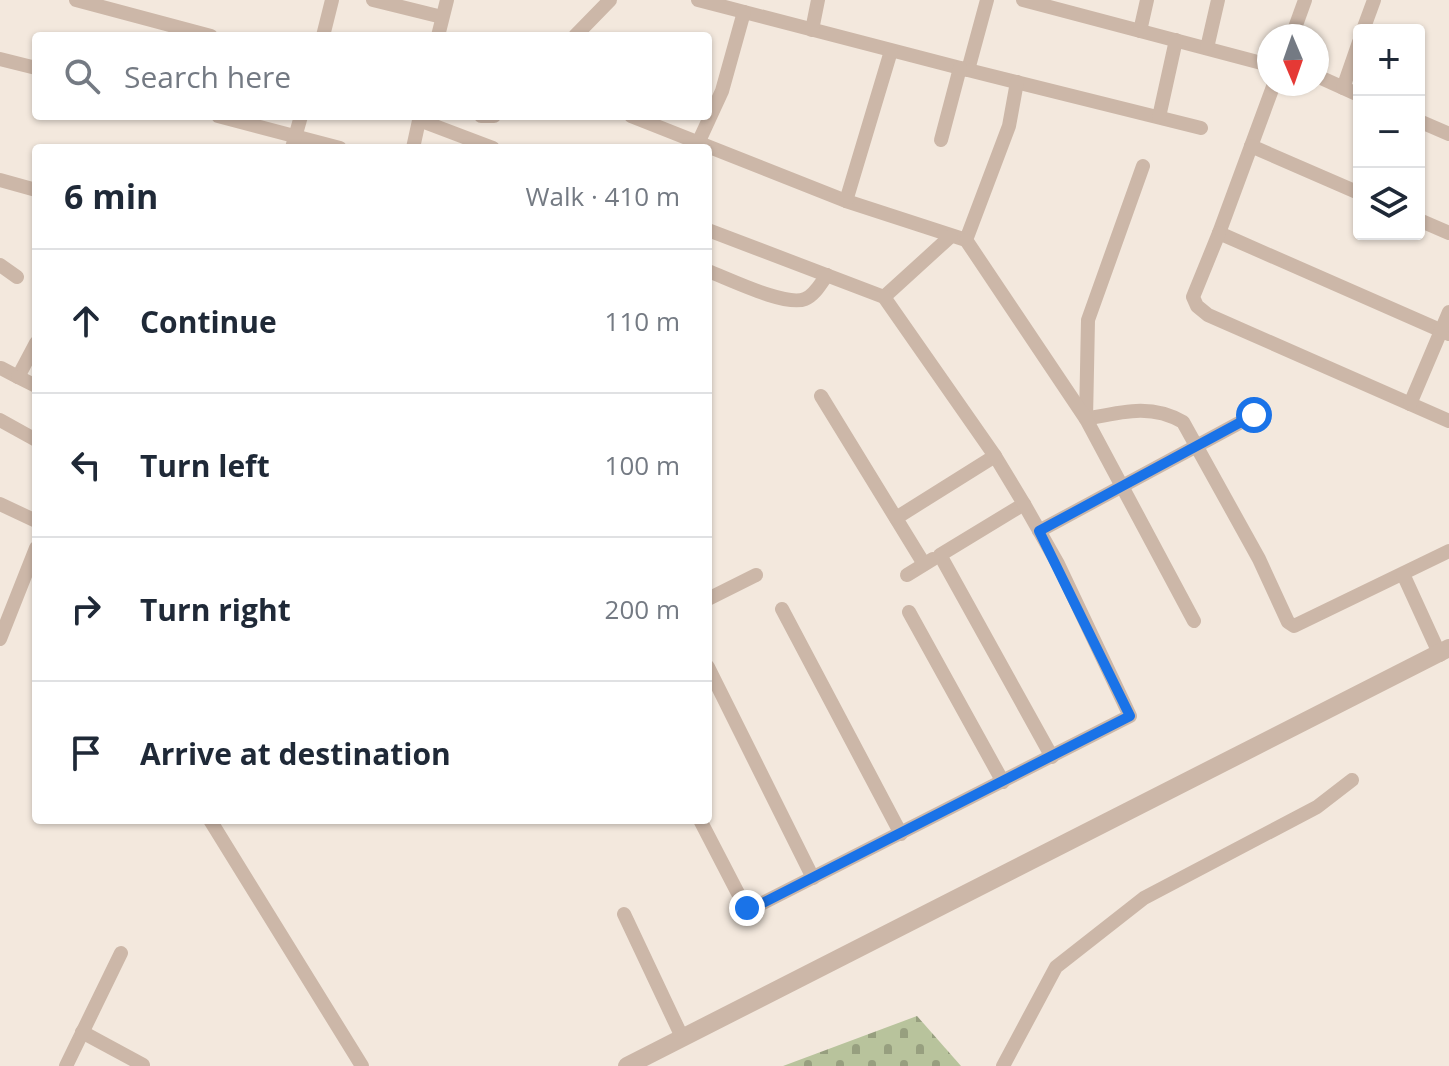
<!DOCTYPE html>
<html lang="en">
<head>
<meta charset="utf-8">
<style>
  :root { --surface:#fff; --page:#f2f2f3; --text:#1f2937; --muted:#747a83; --line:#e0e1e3 }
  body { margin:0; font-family:"Open Sans",sans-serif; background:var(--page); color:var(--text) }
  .controls { position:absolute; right:24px; top:24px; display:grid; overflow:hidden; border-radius:8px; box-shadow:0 2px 6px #0004 }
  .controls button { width:72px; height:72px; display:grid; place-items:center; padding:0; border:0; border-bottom:2px solid var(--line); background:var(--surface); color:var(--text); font:40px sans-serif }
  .compass { position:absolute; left:1257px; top:24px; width:72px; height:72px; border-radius:50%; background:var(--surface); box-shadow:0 2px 6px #0004; rotate:178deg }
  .stop { position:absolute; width:24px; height:24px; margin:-18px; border:6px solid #1a73e8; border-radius:50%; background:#fff }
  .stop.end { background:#1a73e8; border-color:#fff; box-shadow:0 2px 8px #0008 }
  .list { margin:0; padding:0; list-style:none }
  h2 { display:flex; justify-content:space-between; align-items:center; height:104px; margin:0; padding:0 32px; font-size:34px }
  h2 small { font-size:26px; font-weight:400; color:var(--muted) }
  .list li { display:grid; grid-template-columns:52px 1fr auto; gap:24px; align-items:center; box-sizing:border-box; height:144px; padding:0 32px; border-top:2px solid var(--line) }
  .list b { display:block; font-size:30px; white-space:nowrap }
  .list em { font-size:26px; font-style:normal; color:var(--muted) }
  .icon { flex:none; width:44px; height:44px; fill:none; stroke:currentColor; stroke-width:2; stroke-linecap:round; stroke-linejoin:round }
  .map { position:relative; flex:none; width:1449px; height:1066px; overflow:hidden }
  .search { position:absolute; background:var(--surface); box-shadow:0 2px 6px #0004; left:32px; top:32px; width:680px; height:88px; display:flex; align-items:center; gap:20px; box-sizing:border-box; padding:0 28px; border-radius:8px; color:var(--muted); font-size:30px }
  .panel { position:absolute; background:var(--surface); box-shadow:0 2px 6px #0004; left:32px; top:144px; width:680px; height:680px; border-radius:8px }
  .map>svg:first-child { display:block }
</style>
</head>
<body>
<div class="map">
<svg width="1449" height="1066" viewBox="0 0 1449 1066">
  <defs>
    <pattern id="cemetery-stones" width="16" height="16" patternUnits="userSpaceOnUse" patternTransform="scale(2)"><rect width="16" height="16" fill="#b8c39c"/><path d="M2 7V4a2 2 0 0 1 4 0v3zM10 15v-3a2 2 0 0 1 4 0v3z" fill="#979f7f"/></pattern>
  </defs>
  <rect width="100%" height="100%" fill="#f3e8dd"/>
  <polygon fill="url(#cemetery-stones)" points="917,1016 961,1066 783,1066"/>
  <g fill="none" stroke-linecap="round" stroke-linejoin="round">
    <g stroke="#ccb7a8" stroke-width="14">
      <polyline points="76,0 211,36"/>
      <polyline points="373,0 442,17"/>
      <polyline points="698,0 968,70 987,0"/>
      <polyline points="1023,0 1269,65"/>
      <polyline points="812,30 818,0"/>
      <polyline points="1363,30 1374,0"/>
      <polyline points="1140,31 1147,0"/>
      <polyline points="323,36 332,0"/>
      <polyline points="438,36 447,0"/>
      <polyline points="575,36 610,0"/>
      <polyline points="1292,36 1305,0"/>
      <polyline points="1207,48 1218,0"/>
      <polyline points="0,59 36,68"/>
      <polyline points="968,70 1201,128"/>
      <polyline points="1317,76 1359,95"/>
      <polyline points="1274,84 1219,233 1449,334"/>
      <polyline points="1343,88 1359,42"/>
      <polyline points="218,116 340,148"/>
      <polyline points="481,116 494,116"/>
      <polyline points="631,116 846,201 966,240 1009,126 1017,82"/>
      <polyline points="1159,117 1176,40"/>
      <polyline points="419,120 493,148"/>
      <polyline points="1419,121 1449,134"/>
      <polyline points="941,140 960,68"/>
      <polyline points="699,141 722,91 744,12"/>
      <polyline points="1251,146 1359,193"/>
      <polyline points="292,148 301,116"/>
      <polyline points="413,148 420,116"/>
      <path d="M1143,166L1088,320L1086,419C1121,412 1151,403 1183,422L1259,559L1288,622L1294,626L1449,551"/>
      <polyline points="0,180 36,190"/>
      <polyline points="846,201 891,51"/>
      <polyline points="1419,220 1449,233"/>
      <polyline points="1219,233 1193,297 1197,306 1208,315 1449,421"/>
      <polyline points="966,240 1086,419 1194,621"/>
      <polyline points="0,265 17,277"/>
      <path d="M708,271C729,279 786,307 805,299C815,295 821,283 827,275"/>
      <polyline points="884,297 951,236"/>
      <polyline points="1,368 18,377 36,343"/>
      <polyline points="18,377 36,386"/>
      <polyline points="821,396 924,564"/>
      <polyline points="1410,404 1449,312"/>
      <polyline points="0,420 36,440"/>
      <polyline points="0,504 36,521"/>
      <polyline points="1024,504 940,555 1052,757"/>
      <polyline points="896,518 995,456"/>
      <polyline points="1039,531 1254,415"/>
      <polyline points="1403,574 1440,655"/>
      <polyline points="907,575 933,559"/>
      <polyline points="708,599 756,575"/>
      <polyline points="782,609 901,834"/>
      <polyline points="909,612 1003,782"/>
      <polyline points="0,639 36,548"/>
      <polyline points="708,667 813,878"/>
      <polyline points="210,820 362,1066"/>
      <polyline points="700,820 742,901 747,908 755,907 1130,716 1058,564 1024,504 995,456 884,297 708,230"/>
      <polyline points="624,914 682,1037"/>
      <polyline points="82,1032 143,1065"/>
      <polyline points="66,1066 121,953"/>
      <polyline points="1003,1066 1056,967 1144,898 1317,807 1352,780"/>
    </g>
    <polyline stroke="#ccb7a8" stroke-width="18" points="627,1066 1449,648"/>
  </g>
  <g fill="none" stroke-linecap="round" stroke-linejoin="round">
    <polyline stroke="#1a73e8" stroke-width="10" points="747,908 755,907 1130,716 1039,531 1254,415"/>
  </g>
</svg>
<div class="controls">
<button>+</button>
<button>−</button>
<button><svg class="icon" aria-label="layers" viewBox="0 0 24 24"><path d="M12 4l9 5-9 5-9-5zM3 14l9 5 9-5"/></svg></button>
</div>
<svg class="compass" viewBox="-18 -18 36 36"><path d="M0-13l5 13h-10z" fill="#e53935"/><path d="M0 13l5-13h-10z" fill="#747a83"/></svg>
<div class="stop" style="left:1254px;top:415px"></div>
<div class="stop end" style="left:747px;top:908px"></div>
<div class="search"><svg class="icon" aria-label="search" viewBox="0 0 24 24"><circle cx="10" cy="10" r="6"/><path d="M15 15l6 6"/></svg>Search here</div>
<section class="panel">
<h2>6 min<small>Walk · 410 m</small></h2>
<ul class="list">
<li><svg class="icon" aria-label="ahead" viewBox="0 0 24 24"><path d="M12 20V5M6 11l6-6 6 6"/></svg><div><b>Continue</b></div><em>110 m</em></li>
<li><svg class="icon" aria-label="left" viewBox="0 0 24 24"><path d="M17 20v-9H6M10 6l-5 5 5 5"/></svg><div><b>Turn left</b></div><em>100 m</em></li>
<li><svg class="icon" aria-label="right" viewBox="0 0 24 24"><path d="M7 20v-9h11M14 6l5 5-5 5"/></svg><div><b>Turn right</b></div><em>200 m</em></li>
<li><svg class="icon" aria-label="arrive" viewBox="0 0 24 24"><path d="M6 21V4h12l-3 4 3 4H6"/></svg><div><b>Arrive at destination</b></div></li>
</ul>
</section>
</div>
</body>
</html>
